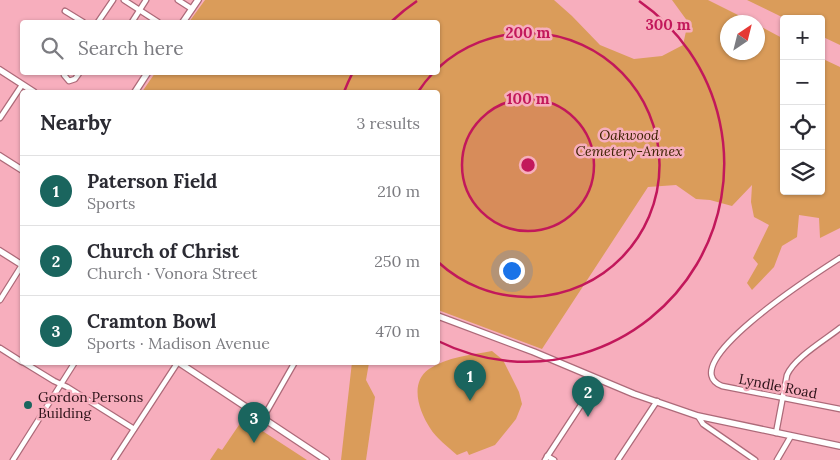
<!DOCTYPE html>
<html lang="en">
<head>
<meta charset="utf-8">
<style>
  :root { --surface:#fff; --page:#f2f2f3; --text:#2b2b33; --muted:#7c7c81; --line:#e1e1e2; --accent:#1a655e }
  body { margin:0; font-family:Lora,serif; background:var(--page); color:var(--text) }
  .controls { position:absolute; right:15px; top:15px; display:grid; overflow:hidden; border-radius:5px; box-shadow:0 1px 4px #0004 }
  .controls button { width:45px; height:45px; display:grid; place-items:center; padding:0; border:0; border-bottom:1px solid var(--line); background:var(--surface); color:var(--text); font:25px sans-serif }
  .compass { position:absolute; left:720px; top:15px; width:45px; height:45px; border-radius:50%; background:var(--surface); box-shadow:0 1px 4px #0004; rotate:35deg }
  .you { position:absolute; left:511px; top:270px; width:18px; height:18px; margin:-12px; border:4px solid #fff; border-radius:50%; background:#1a73e8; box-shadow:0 0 0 8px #1a73e833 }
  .badge { display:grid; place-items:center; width:32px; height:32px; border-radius:50%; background:var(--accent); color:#fff; font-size:16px; font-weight:700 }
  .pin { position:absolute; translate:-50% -41px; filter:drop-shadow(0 1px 2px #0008) }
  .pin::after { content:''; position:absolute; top:26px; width:18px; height:15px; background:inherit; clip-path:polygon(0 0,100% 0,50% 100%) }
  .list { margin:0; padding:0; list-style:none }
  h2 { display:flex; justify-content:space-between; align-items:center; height:65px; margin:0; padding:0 20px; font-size:21px }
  h2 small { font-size:16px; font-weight:400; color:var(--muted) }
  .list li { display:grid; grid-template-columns:32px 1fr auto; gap:15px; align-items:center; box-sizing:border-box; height:70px; padding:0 20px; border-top:1px solid var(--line) }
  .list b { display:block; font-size:19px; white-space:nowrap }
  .list p { margin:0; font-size:16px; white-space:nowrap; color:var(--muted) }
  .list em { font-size:16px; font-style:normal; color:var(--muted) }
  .icon { flex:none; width:28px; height:28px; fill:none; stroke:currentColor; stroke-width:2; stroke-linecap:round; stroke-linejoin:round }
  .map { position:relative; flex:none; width:840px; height:460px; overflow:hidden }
  .search { position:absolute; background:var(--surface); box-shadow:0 1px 4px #0004; left:20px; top:20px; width:420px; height:55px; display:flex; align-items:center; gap:12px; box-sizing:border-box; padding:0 18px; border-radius:5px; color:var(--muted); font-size:19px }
  .panel { position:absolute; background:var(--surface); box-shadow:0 1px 4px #0004; left:20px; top:90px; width:420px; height:275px; border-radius:5px }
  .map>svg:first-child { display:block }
</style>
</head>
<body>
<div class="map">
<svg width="840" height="460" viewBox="0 0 840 460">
  <rect width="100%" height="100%" fill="#f7aebd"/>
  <g fill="#da9c5a">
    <polygon points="205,0 554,0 572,16 600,45 634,59 662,56 683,45 688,22 672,0 708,0 752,22 728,22 728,52 758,52 758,25 784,39 784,191 821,191 821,58 840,67 840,228 820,238 819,218 799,215 797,237 782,246 774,267 752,290 747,283 758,264 753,258 769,225 754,217 751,202 752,185 732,206 710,200 696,199 676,185 648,187 542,349 438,310 438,92 142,92 155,73 438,72 438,22 189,22"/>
    <polygon points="747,0 840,0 840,45 821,36 821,19 786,19"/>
    <path d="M492,351L503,360L519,392L522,404L516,419L495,445L469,455L467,451L457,455C448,447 436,438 430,428C419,411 409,383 429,369C447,357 471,355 492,351Z"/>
    <polygon points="352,362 369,363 366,380 375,397 366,460 341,460"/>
    <polygon points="241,417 307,460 210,460 218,448 222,450 241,422 239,421"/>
  </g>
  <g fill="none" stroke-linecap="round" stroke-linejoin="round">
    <defs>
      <g id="minor">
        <polyline points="124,0 158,22"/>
        <polyline points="178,0 192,9"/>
        <polyline points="65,11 83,22"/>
        <polyline points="98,22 113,0"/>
        <polyline points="132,22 146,0"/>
        <polyline points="64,72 64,75 69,81 75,79 80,72"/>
        <polyline points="0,118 22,85"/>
        <path d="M840,258C823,269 670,365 722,386L840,409"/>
        <polyline points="0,300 22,265"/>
        <polyline points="0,348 22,362"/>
        <polyline points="23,362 54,381 67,387 134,429"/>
        <polyline points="698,416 703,424 755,460"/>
        <polyline points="263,418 295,362"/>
        <path d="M776,433L787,375C794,358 825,340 840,328"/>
        <polyline points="547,456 554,460"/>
        <polyline points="13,460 75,362"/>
        <polyline points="114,460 178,362"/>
        <polyline points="545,460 598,379"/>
        <polyline points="618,460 657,401"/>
        <polyline points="777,460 791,436"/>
      </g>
      <g id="major">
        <polyline points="183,22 198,0"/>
        <polyline points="0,70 34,92"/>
        <polyline points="135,92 148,72"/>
        <polyline points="0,156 22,170"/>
        <polyline points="0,251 22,265"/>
        <polyline points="438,316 534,352 634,394 698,416 840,446"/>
        <polyline points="178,362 326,460"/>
      </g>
    </defs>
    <use href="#minor" stroke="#ad6a79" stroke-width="7"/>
    <use href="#major" stroke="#ad6a79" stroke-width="8"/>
    <use href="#minor" stroke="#fff" stroke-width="4.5"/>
    <use href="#major" stroke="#fff" stroke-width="5.5"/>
  </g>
  <circle cx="528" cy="165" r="66" fill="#c2185b" fill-opacity=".12"/>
  <g fill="none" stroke="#c2185b" stroke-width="2.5">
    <circle cx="528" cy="165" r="66"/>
    <path d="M418 92A132 132 0 0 1 433 73M438 68A132 132 0 1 1 438 262"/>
    <path d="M344 92A198 198 0 0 1 352 74M392 21A198 198 0 0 1 417 1M639 1A198 198 0 0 1 438 341"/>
  </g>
  <circle fill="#1a655e" stroke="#f7aebd" stroke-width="2" cx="28" cy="405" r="5"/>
  <g text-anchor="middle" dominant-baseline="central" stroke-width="5" stroke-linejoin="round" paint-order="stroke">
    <g font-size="14" font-style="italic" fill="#3d2202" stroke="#f7aebd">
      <text x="629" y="135">Oakwood<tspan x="629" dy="16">Cemetery-Annex</tspan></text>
    </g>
    <g font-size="14" fill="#2a1016" stroke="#f7aebd">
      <text transform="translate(778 386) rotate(11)">Lyndle Road</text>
    </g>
    <g font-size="14" fill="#2a1016" stroke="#f7aebd" text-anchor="start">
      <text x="38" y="397">Gordon Persons<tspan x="38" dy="16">Building</tspan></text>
    </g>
  </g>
  <circle cx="528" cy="165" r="8" fill="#c2185b" stroke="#f7aebd" stroke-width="2.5"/>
  <g font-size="15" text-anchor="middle" font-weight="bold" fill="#c2185b" stroke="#f7aebd" stroke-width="5" stroke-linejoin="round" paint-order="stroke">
    <text x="668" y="30">300 m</text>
    <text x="528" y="38">200 m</text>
    <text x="528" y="104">100 m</text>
  </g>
</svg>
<div class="controls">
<button>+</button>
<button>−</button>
<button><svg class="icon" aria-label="locate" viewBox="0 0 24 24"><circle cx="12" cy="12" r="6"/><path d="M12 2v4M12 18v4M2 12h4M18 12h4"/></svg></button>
<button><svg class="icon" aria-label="layers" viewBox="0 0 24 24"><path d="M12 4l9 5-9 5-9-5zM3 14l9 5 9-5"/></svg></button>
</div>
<svg class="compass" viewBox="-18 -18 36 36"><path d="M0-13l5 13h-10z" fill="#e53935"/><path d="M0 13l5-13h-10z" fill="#7c7c81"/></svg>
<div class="you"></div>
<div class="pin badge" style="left:470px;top:401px">1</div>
<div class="pin badge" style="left:588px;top:417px">2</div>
<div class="pin badge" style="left:254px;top:443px">3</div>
<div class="search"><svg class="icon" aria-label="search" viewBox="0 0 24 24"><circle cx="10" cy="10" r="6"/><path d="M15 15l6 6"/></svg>Search here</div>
<section class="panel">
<h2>Nearby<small>3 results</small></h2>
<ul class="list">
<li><span class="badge">1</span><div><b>Paterson Field</b><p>Sports</p></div><em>210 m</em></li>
<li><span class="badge">2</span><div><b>Church of Christ</b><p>Church · Vonora Street</p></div><em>250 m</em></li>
<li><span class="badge">3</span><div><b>Cramton Bowl</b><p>Sports · Madison Avenue</p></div><em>470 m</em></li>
</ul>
</section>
</div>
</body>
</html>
